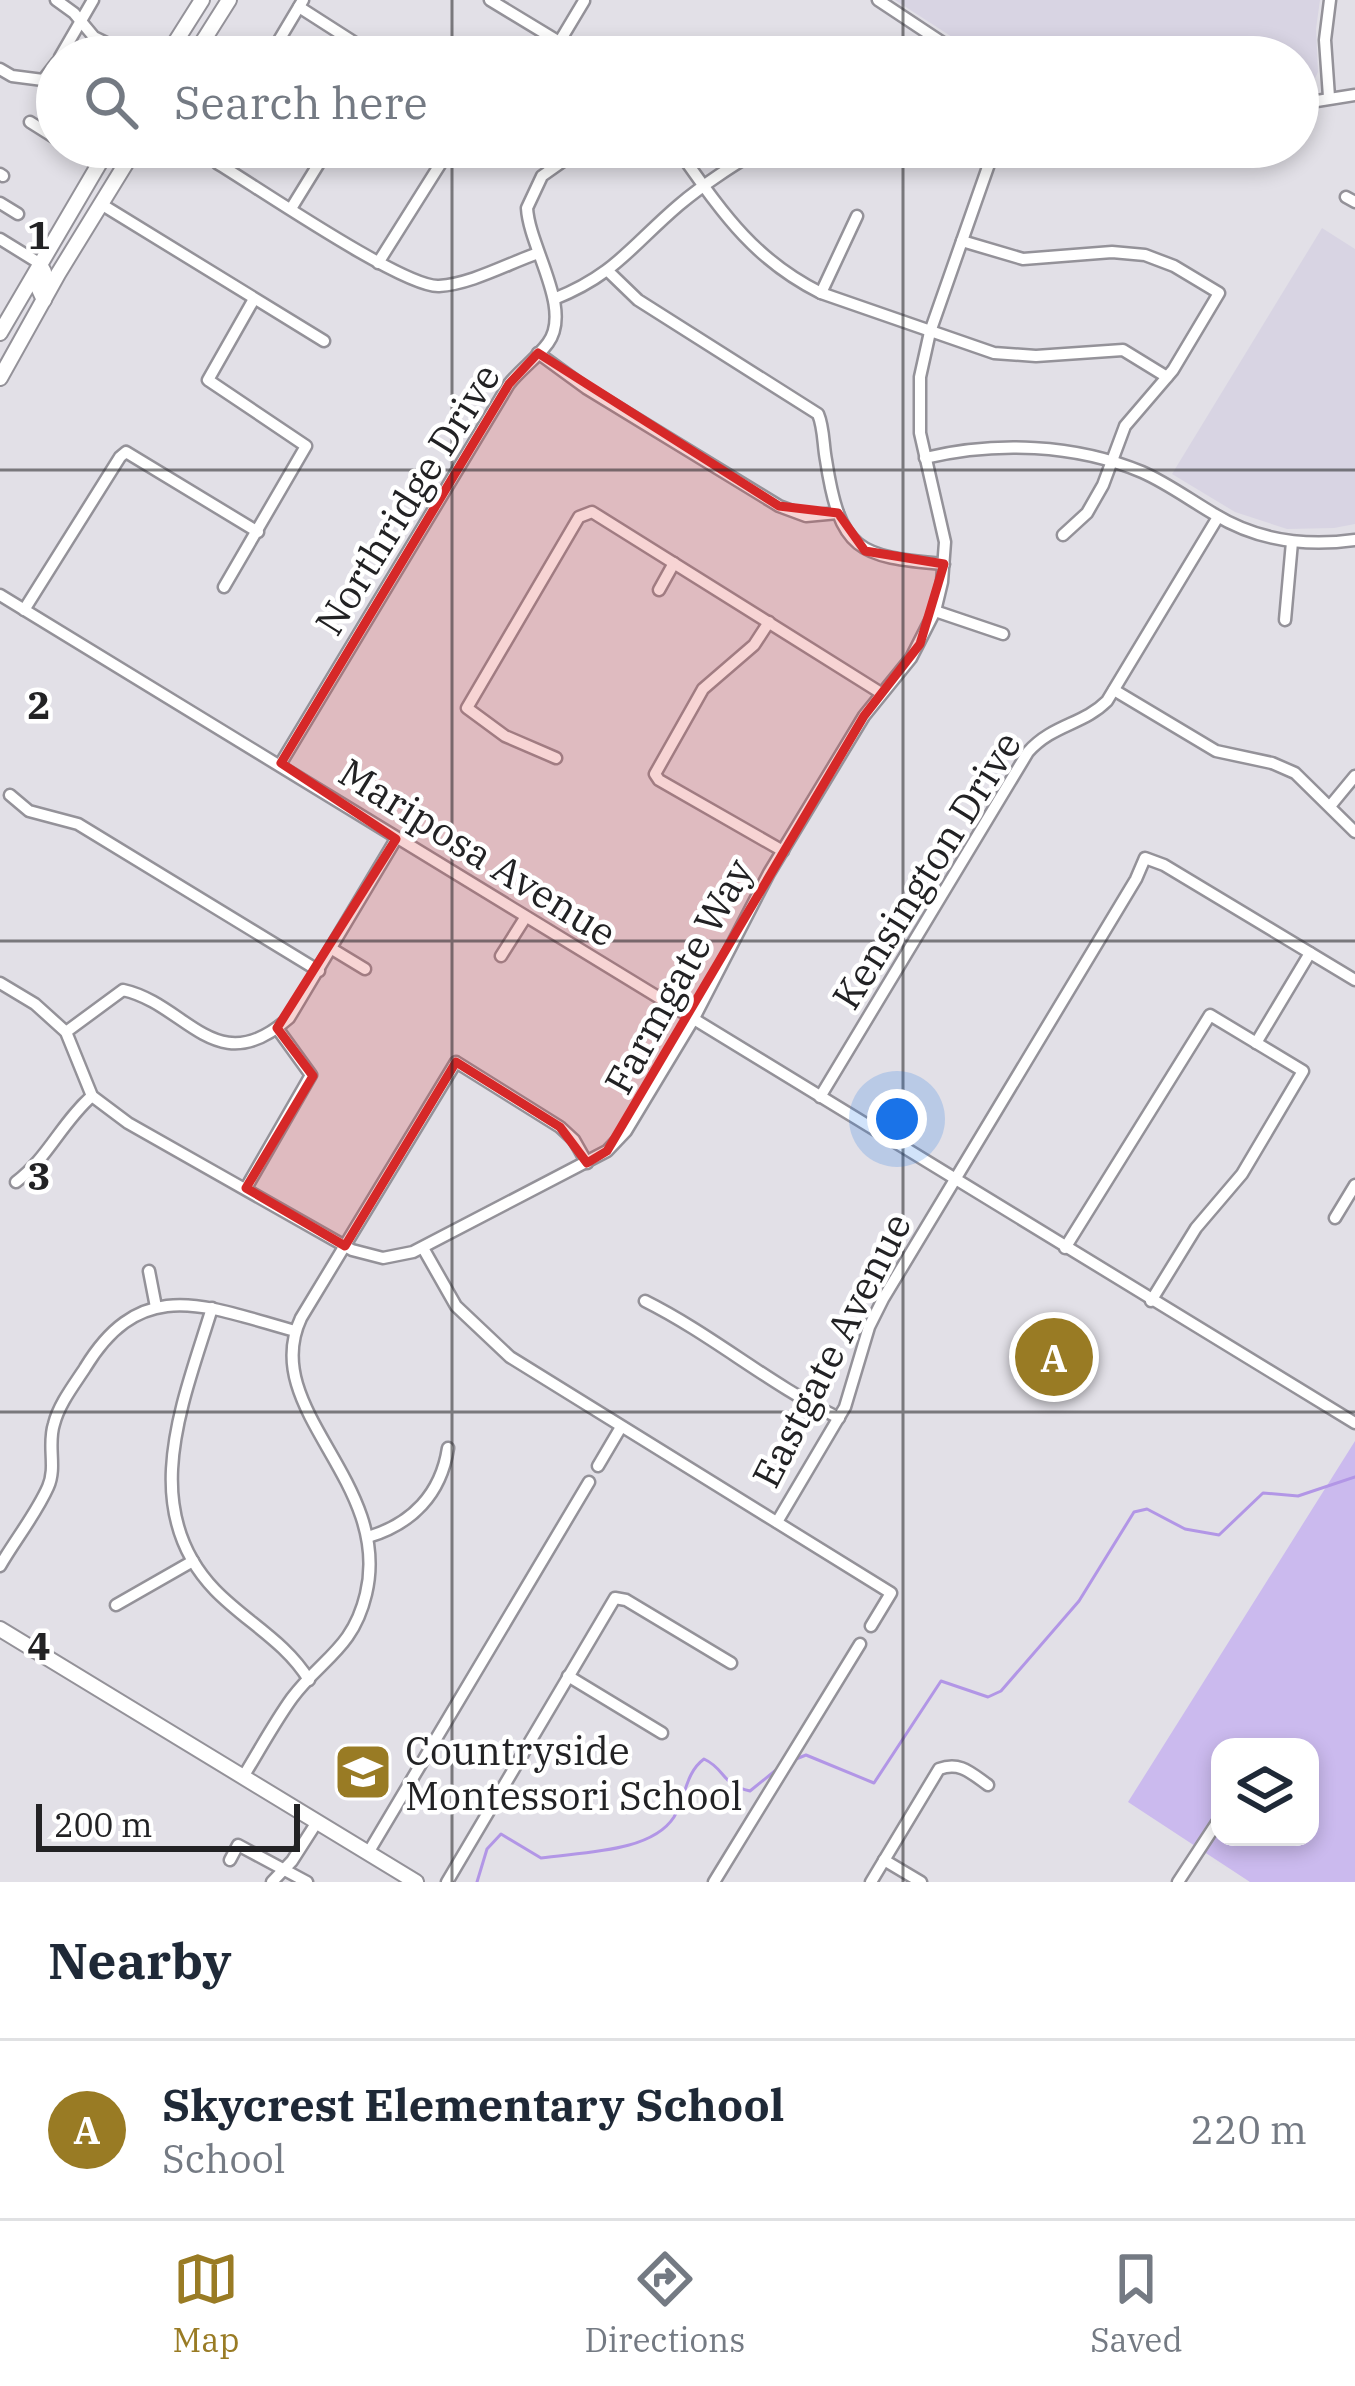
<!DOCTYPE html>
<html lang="en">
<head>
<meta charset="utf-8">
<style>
  :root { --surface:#fff; --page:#f2f2f3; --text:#1f2937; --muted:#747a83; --line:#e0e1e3; --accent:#997b24 }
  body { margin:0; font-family:"IBM Plex Serif",serif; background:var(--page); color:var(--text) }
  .controls { position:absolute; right:36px; bottom:36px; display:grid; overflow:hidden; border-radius:24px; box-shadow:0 6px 18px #0003 }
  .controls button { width:108px; height:108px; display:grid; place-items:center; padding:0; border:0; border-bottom:3px solid var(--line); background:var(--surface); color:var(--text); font:60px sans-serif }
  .scale { position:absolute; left:36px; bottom:30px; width:264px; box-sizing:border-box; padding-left:12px; border:6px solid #222224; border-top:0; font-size:33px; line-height:42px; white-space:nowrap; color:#222224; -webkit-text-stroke:9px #fff; paint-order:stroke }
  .you { position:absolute; left:897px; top:1119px; width:42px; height:42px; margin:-30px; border:9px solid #fff; border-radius:50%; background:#1a73e8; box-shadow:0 0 0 18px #1a73e833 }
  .badge { display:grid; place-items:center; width:78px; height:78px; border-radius:50%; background:var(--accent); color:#fff; font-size:39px; font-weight:700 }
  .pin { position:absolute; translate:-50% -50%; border:6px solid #fff; box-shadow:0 3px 12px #0006 }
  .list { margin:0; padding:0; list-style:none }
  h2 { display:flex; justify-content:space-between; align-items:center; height:156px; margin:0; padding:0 48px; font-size:51px }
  h2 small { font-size:39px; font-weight:400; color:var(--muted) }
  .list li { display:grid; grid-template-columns:78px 1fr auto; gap:36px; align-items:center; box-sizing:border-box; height:180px; padding:0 48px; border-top:3px solid var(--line) }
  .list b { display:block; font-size:45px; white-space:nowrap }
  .list p { margin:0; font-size:39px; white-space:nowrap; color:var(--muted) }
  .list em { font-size:39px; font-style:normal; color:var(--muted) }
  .icon { flex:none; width:66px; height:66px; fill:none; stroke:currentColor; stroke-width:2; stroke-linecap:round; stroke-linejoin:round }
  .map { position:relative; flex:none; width:1355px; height:1882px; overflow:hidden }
  .search { position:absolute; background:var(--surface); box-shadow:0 6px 18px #0003; left:36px; right:36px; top:36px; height:132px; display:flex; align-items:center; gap:30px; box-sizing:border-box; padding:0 42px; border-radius:66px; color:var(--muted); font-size:45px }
  .sheet { height:336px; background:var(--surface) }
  nav { display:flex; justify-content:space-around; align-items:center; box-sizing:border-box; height:168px; border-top:3px solid var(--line); background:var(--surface); font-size:33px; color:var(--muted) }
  nav a { display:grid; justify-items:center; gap:6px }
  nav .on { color:var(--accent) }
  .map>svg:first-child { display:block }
</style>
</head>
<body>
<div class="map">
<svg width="1355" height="1882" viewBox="0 0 1355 1882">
  <rect width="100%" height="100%" fill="#e2e0e7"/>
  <g fill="#d8d4e3">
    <polygon points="895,0 1320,0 1316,29 1318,72 1312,85 1298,93 1298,57 983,57"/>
    <polygon points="1322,228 1355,249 1355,524 1334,528 1287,529 1235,512 1172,474"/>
  </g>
  <path fill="#cbbaee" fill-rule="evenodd" d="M1355,1441V1882H1250L1128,1802ZM1220,1747H1310V1837H1220Z"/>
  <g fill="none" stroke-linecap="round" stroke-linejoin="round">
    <g stroke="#b296e6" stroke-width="3">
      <polyline points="796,1759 806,1755 874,1783 941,1681 988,1697 1001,1691 1079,1601 1134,1512 1147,1509 1185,1529 1219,1535 1263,1493 1298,1496 1355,1477"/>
      <path d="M477,1882L487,1849L501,1834L541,1858C580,1852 651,1853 674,1817C686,1797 685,1773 704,1759C726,1769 721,1785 750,1791L776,1770"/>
    </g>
    <defs>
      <g id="minor">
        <polyline points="56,0 74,13 94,37 135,57"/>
        <polyline points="490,0 584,57"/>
        <polyline points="878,0 964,57"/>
        <polyline points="299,7 377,57"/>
        <polyline points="560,41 584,1"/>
        <polyline points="60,57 93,0"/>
        <polyline points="269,57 303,0"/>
        <polyline points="0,69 12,76 43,80 57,62"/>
        <polyline points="1329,97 1325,40 1330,0"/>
        <polyline points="1298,104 1355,95"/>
        <polyline points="30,122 57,139"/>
        <polyline points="71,147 98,163"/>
        <path d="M215,147L217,163C257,187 404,288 439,286C471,284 507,264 538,253"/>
        <polyline points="534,147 551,168"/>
        <path d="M676,147C720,209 751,258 821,293L994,353L1036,356L1123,350L1167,377"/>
        <polyline points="0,174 3,176"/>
        <polyline points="1346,197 1355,202"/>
        <polyline points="0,203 18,214"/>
        <polyline points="101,204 324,341"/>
        <polyline points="292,207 329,147"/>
        <polyline points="0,239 39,263"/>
        <polyline points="962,241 1023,259 1112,252 1145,255 1174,266 1219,293 1173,370 1125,426 1103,485 1087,513 1063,535"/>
        <polyline points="378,263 451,147"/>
        <path d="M609,272L638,300L818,414C824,428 823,445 826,460C840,551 858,557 944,564"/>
        <polyline points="821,293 857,216"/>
        <path d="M554,299C615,275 632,245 679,205C705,183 734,165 763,147"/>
        <polyline points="538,353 586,388 779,506 806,516 838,513"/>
        <path d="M925,458C996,441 1075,444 1142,472C1167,483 1190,500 1214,514C1258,541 1305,547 1355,540"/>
        <polyline points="224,587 306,446 208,380 254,299"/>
        <polyline points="659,590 674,563"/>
        <polyline points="0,595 1355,1423"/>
        <polyline points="24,610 120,457 126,452 258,532"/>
        <polyline points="935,611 1003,634"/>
        <polyline points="1285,620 1292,542"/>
        <polyline points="769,622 754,645 703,689 655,774 659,780 783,851"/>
        <polyline points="1114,690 1216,751 1272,763 1295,773 1355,832"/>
        <polyline points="556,758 505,736 467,708 579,517 592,512 881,693"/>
        <path d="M281,763L509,384C521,369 537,358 548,343C573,309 529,247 527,208L542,176L583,147"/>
        <polyline points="10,795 29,811 78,824 319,971"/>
        <polyline points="1331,805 1355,776"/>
        <polyline points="332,949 365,969"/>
        <polyline points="501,956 525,918"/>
        <polyline points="0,983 35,1004 66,1032 92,1096 128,1123 352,1250 383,1258 413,1252 607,1151 626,1131 693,1020 769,873 864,716 911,658 935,611 942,582 945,542 920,433 920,377 930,332 995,147"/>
        <path d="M66,1032L123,990C187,1004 216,1083 289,1018L396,839"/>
        <polyline points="1256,1043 1310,953"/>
        <path d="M820,1097L1028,752C1053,724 1083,725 1107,701L1218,517"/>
        <path d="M16,1182C48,1158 62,1122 92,1096"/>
        <polyline points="246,1188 311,1075 277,1028"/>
        <polyline points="1335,1218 1355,1185"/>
        <polyline points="423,1248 456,1306 510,1357 891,1593 871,1626"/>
        <polyline points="1065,1248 1210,1015 1303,1071 1242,1174 1196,1228 1151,1301"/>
        <polyline points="149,1271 156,1307"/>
        <path d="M645,1301C713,1335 770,1385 839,1418"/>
        <path d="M212,1308C184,1400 136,1508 215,1590C246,1622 285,1641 309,1680"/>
        <polyline points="598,1466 621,1427"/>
        <polyline points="777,1522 845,1407 869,1327 883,1299 1136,879 1145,858 1164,865 1355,980"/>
        <path d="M368,1537C412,1524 441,1494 448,1448"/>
        <path d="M0,1566C15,1540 36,1514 48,1487C57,1467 47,1445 54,1424C59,1404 74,1385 85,1368C142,1274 207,1307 295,1331"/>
        <polyline points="116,1605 193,1561"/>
        <polyline points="568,1676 662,1733"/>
        <path d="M243,1777C259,1751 274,1723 292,1698C321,1659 353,1649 366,1594C393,1481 258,1409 301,1318L456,1062L560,1127L574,1140L587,1163"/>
        <polyline points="368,1853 589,1482"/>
        <polyline points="230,1860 238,1845 307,1882"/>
        <polyline points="884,1860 921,1882"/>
        <polyline points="272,1882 292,1861 317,1822"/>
        <polyline points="447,1882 615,1598 626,1600 731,1663"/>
        <polyline points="714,1882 860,1644"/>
        <path d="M871,1882L939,1769C960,1761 971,1773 988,1785"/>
        <polyline points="1178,1882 1220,1818"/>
      </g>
      <g id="major">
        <polyline points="166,57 202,0"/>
        <polyline points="193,57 229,0"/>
        <polyline points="39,263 44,272 38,287 44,300"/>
        <polyline points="0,333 109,147"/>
        <polyline points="0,378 58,274 136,147"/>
        <polyline points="0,1629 416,1882"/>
      </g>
    </defs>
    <use href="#minor" stroke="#949299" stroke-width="15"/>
    <use href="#major" stroke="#949299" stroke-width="18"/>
    <use href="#minor" stroke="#fff" stroke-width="10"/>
    <use href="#major" stroke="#fff" stroke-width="14"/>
  </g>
  <path fill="#d62828" fill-opacity="0.2" stroke="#d62828" stroke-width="9" stroke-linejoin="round" d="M538,353L779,506L838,513L865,551L944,564L920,644L864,716L607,1151L587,1163L560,1127L456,1062L345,1246L246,1188L313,1076L277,1028L396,839L281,763L509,384Z"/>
  <path fill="none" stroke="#222224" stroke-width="3" stroke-opacity="0.55" d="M452,0V57M903,0V57M452,147V1882M903,147V1882M0,470H1355M0,941H1355M0,1412H1355"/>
  <defs>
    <symbol id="school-square" viewBox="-11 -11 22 22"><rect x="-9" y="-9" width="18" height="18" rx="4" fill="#997b24" stroke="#fff"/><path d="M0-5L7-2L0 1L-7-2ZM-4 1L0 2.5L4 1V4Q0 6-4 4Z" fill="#fff"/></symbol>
  </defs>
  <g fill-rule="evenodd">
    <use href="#school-square" x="330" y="1739" width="66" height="66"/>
  </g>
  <g text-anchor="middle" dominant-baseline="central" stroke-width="9" stroke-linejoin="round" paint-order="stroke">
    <g font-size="39" fill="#222224" stroke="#fff">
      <text transform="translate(407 499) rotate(-58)">Northridge Drive</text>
      <text transform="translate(478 852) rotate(32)">Mariposa Avenue</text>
      <text transform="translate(926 870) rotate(-58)">Kensington Drive</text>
      <text transform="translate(678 976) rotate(-61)">Farmgate Way</text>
      <text transform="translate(831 1350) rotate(-63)">Eastgate Avenue</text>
    </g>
    <g font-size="39" fill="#222224" stroke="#fff" text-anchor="start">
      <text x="405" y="1750">Countryside<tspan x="405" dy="45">Montessori School</tspan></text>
    </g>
  </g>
  <g font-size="39" text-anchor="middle" font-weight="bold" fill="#222224" stroke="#fff" stroke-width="9" stroke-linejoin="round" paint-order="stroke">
    <text x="39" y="249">1</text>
    <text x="39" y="719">2</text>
    <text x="39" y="1190">3</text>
    <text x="39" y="1660">4</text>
  </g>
</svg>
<div class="controls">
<button><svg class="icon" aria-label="layers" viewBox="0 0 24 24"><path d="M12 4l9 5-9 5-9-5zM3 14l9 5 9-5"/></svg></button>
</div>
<div class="scale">200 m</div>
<div class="you"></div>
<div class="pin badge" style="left:1054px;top:1357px">A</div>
<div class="search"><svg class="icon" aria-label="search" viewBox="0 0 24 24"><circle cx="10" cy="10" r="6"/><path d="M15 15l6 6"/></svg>Search here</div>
</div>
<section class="sheet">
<h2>Nearby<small></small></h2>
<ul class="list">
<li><span class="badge">A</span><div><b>Skycrest Elementary School</b><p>School</p></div><em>220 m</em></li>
</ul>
</section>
<nav>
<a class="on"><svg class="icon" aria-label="map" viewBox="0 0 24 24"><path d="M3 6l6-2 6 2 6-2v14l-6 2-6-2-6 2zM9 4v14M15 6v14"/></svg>Map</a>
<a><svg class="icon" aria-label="directions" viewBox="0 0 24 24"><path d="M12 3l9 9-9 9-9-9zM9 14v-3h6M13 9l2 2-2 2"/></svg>Directions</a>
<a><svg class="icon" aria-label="saved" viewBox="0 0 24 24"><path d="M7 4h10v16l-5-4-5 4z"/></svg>Saved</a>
</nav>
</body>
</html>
